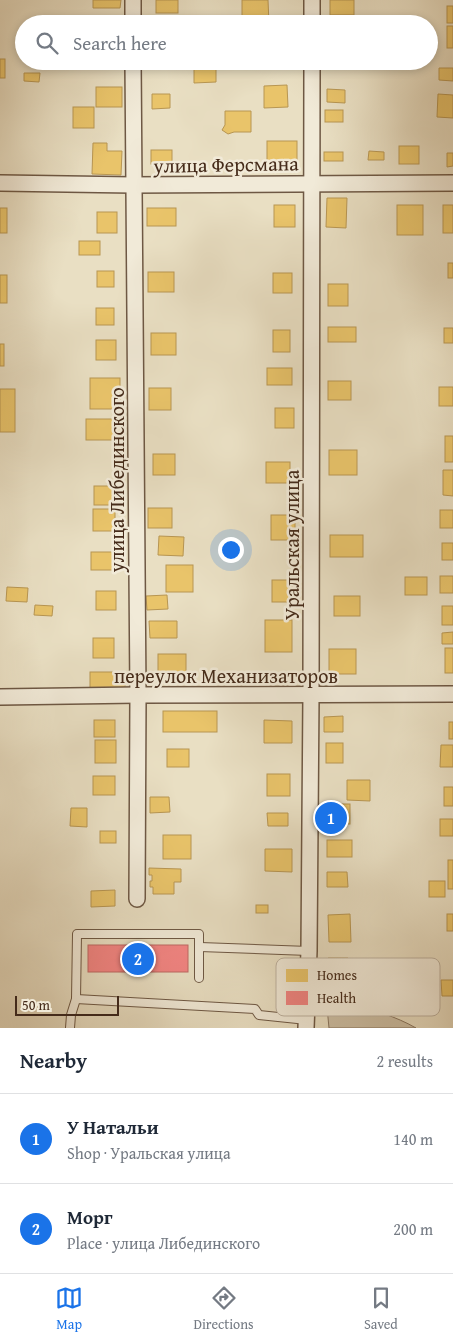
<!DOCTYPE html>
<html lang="en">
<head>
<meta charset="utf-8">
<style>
  :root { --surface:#fff; --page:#f2f2f3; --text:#1f2937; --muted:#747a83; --line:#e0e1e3; --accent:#1a73e8 }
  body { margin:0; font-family:"Gentium Book Plus",serif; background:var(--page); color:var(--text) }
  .scale { position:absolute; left:15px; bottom:12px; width:104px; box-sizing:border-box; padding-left:5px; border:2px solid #452b1a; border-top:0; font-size:14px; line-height:18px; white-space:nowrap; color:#452b1a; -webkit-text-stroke:4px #f1ead8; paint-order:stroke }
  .you { position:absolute; left:230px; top:549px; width:18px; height:18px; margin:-12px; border:4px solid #fff; border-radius:50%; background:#1a73e8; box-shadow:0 0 0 8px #1a73e833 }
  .badge { display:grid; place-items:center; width:32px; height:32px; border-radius:50%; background:var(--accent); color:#fff; font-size:16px; font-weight:700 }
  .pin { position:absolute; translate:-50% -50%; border:2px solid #fff; box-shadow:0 1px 5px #0006 }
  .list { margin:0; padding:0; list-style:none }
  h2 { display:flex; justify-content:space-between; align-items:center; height:65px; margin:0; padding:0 20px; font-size:21px }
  h2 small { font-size:16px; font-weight:400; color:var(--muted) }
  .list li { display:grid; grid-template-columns:32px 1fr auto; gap:15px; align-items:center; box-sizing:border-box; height:90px; padding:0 20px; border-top:1px solid var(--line) }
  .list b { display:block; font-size:19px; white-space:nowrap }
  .list p { margin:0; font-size:16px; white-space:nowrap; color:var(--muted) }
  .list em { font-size:16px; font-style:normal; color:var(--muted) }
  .icon { flex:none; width:28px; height:28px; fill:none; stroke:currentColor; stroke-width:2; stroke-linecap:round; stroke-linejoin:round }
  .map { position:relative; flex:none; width:453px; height:1028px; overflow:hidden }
  .search { position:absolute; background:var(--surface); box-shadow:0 2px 8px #0003; left:15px; right:15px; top:15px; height:55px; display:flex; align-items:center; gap:12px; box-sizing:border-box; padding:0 18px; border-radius:28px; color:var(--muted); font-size:19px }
  .sheet { height:245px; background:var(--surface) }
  nav { display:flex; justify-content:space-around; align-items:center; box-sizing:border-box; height:70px; border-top:1px solid var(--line); background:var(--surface); font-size:14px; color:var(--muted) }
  nav a { display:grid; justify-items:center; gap:2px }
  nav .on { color:var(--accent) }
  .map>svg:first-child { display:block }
</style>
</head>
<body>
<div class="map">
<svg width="453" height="1028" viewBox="0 0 453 1028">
  <rect width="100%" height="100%" fill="#e9dfc3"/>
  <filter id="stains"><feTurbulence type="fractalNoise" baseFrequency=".004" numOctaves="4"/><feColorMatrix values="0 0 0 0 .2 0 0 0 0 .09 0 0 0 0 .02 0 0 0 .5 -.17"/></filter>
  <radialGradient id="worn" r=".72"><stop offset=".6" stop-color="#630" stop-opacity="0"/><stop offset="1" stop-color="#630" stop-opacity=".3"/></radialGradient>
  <path fill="#cdc0a6" stroke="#897660" d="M351,1006C374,1010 395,1016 416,1028H329L327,1007Z"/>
  <g fill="#e9c46a" stroke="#b89652">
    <polygon points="93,0 121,0 120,8 93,8"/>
    <rect x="156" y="0" width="22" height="13"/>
    <polygon points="242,0 268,0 269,24 242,24"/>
    <rect x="330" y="0" width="24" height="15"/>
    <rect x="447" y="6" width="6" height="17"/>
    <rect x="447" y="26" width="6" height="22"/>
    <rect x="0" y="59" width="5" height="19"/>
    <polygon points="194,61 216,61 216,82 194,83"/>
    <polygon points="439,68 453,68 453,81 439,80"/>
    <polygon points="24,73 40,73 39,82 24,81"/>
    <polygon points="287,85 288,107 264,108 264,86"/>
    <rect x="96" y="87" width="26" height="20"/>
    <polygon points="327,89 345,90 345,103 327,102"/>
    <polygon points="152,94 170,94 170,108 152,109"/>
    <polygon points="438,94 453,95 453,118 437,117"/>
    <rect x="73" y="107" width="21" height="21"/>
    <rect x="325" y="110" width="18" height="12"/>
    <polygon points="225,111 251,111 251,132 234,132 228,134 222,130 225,125"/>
    <rect x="267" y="141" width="30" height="25"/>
    <polygon points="93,143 107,143 107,151 122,151 121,175 92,174"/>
    <rect x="399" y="146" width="20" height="18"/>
    <rect x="151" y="150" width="21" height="14"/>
    <polygon points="369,151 384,152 384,160 368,160"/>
    <rect x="324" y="152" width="19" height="9"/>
    <polygon points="447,153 453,153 453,166 447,167"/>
    <polygon points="327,198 347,198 346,228 326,227"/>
    <rect x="274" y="205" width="21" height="22"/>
    <rect x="397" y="205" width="26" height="30"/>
    <rect x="443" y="205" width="10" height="28"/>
    <rect x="0" y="208" width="7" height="25"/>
    <rect x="147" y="208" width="29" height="18"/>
    <rect x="97" y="212" width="20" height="21"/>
    <rect x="79" y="241" width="21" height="14"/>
    <rect x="448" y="263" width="5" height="15"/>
    <rect x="97" y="271" width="17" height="16"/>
    <rect x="148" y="272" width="26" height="20"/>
    <rect x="273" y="273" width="19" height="20"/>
    <rect x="0" y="275" width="7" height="28"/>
    <rect x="328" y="284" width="20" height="22"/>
    <rect x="96" y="308" width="18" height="17"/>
    <rect x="328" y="327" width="28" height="15"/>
    <rect x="444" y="328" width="9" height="15"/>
    <rect x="273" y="330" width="17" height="22"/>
    <rect x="151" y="333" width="25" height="22"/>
    <rect x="96" y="340" width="20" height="20"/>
    <rect x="0" y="344" width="4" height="22"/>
    <rect x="267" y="368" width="25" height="17"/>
    <rect x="90" y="378" width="30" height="31"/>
    <rect x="328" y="381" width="23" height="19"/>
    <rect x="439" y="387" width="14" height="19"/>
    <rect x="149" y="388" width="22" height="22"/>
    <rect x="0" y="389" width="15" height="43"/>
    <rect x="275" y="408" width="19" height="20"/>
    <rect x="86" y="419" width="29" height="21"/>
    <rect x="445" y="436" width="8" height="26"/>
    <rect x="329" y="450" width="28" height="25"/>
    <rect x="153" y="454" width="22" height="21"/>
    <rect x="266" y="462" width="24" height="21"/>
    <polygon points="443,470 453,470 453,496 443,495"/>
    <rect x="94" y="486" width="20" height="19"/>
    <rect x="148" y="508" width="24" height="20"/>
    <rect x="93" y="509" width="22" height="22"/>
    <rect x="440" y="510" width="13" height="18"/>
    <rect x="271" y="515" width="24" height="25"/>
    <rect x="330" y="535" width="33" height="22"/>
    <polygon points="159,536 184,537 183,556 158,555"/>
    <rect x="442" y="543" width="11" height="17"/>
    <rect x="91" y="552" width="24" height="18"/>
    <rect x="166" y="565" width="27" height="27"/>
    <rect x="440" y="576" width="13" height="17"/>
    <rect x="405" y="577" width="22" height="18"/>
    <rect x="272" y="580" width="20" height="22"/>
    <polygon points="7,587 28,588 27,602 6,601"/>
    <rect x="96" y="591" width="20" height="19"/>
    <polygon points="167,595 168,609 147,610 146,596"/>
    <rect x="334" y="596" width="26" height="20"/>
    <polygon points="35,605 53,606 52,616 34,615"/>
    <rect x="442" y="606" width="11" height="19"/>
    <rect x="265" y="620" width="27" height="32"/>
    <polygon points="149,621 177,621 177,638 150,638"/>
    <polygon points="453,632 453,644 442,644 442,633"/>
    <rect x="93" y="638" width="21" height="20"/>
    <rect x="445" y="648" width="8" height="25"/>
    <rect x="329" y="649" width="27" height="25"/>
    <rect x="158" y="654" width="28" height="19"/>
    <rect x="90" y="672" width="35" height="17"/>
    <rect x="163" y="711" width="54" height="21"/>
    <polygon points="343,716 343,732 324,732 324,717"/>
    <rect x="94" y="720" width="21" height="17"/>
    <polygon points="264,720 292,721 292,743 264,743"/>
    <rect x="449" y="722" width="4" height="17"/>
    <rect x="95" y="740" width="21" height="23"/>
    <rect x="326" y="743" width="17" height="20"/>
    <polygon points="441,745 453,745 453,767 440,767"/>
    <rect x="167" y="749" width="22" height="18"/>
    <rect x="267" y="774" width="23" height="22"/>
    <rect x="93" y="776" width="22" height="19"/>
    <polygon points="347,780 370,780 370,801 347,800"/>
    <rect x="444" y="787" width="9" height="19"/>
    <polygon points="150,797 169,797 170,812 150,813"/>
    <rect x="325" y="804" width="25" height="20"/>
    <polygon points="71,808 87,808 87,827 70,826"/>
    <polygon points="267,813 288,813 288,826 268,826"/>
    <rect x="440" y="819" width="13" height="17"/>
    <rect x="100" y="831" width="16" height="12"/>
    <rect x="163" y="835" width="28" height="24"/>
    <rect x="327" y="840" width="25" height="17"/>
    <polygon points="265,849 292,849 292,872 265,871"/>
    <rect x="448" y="860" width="5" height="29"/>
    <polygon points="149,868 181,869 181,882 174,882 174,894 153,894 153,887 150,887 150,881 152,881 152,875 149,875"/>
    <polygon points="327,872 347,872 348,887 327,887"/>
    <rect x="429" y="881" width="16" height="16"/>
    <polygon points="115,890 115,906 91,907 91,891"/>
    <rect x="256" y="905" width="12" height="8"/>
    <polygon points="350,914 351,942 329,942 328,915"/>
    <rect x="447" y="914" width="6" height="17"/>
    <polygon points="328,958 348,958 347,971 328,971"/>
    <polygon points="441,980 453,980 453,996 442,996"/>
  </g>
  <rect fill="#f28482" stroke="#be6963" x="88" y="945" width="100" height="27"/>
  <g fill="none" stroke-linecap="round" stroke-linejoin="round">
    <defs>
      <g id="lane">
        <polyline points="200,947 309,951"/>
        <polyline points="76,999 255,1009 259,1015 307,1020"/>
        <polyline points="70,1028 71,1015 76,999 77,934 199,934 199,978"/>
      </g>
      <g id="street">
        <polyline points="133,0 133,24"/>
        <polyline points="312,24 312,0"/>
        <polyline points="133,61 138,695 137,899"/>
        <polyline points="0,183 133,185 453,183"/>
        <polyline points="0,697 138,695 453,694"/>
        <polyline points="306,1028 309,951 311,694 312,61"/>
      </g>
    </defs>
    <use href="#lane" stroke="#6e5844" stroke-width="10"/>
    <use href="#street" stroke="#6e5844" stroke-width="18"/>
    <use href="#lane" stroke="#f1ead8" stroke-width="8"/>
    <use href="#street" stroke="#f1ead8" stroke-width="15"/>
  </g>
  <g text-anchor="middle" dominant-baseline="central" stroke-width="5" stroke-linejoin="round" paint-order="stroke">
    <g font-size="20" fill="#452b1a" stroke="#f1ead8">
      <text transform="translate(226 164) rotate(-1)">улица Ферсмана</text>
      <text transform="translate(116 480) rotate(-90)">улица Либединского</text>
      <text transform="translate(291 545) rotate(-90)">Уральская улица</text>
      <text x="226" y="675">переулок Механизаторов</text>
    </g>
  </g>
  <rect x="276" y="958" width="164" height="58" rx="8" fill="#f1ead8" stroke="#bdb19f" stroke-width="1"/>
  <rect x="286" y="969" width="22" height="13" fill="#e9c46a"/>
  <rect x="286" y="991" width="22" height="14" fill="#f28482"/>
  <g font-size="14" fill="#452b1a">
    <text x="317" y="980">Homes</text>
    <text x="317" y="1003">Health</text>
  </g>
  <rect width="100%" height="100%" filter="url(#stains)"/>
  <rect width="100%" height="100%" fill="url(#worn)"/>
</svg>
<div class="scale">50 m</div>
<div class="you"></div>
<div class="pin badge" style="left:331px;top:818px">1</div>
<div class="pin badge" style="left:138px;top:959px">2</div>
<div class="search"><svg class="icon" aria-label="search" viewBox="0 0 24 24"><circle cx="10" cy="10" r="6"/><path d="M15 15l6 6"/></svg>Search here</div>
</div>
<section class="sheet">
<h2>Nearby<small>2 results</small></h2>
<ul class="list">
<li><span class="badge">1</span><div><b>У Натальи</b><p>Shop · Уральская улица</p></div><em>140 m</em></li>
<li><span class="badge">2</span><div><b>Морг</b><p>Place · улица Либединского</p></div><em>200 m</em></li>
</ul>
</section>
<nav>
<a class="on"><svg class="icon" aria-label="map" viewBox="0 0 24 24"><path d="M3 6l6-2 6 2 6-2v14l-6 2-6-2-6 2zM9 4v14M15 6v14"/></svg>Map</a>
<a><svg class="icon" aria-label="directions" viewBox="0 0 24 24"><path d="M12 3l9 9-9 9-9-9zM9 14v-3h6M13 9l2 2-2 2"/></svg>Directions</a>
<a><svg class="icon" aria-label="saved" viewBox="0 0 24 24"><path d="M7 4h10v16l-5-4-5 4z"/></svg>Saved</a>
</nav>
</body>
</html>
